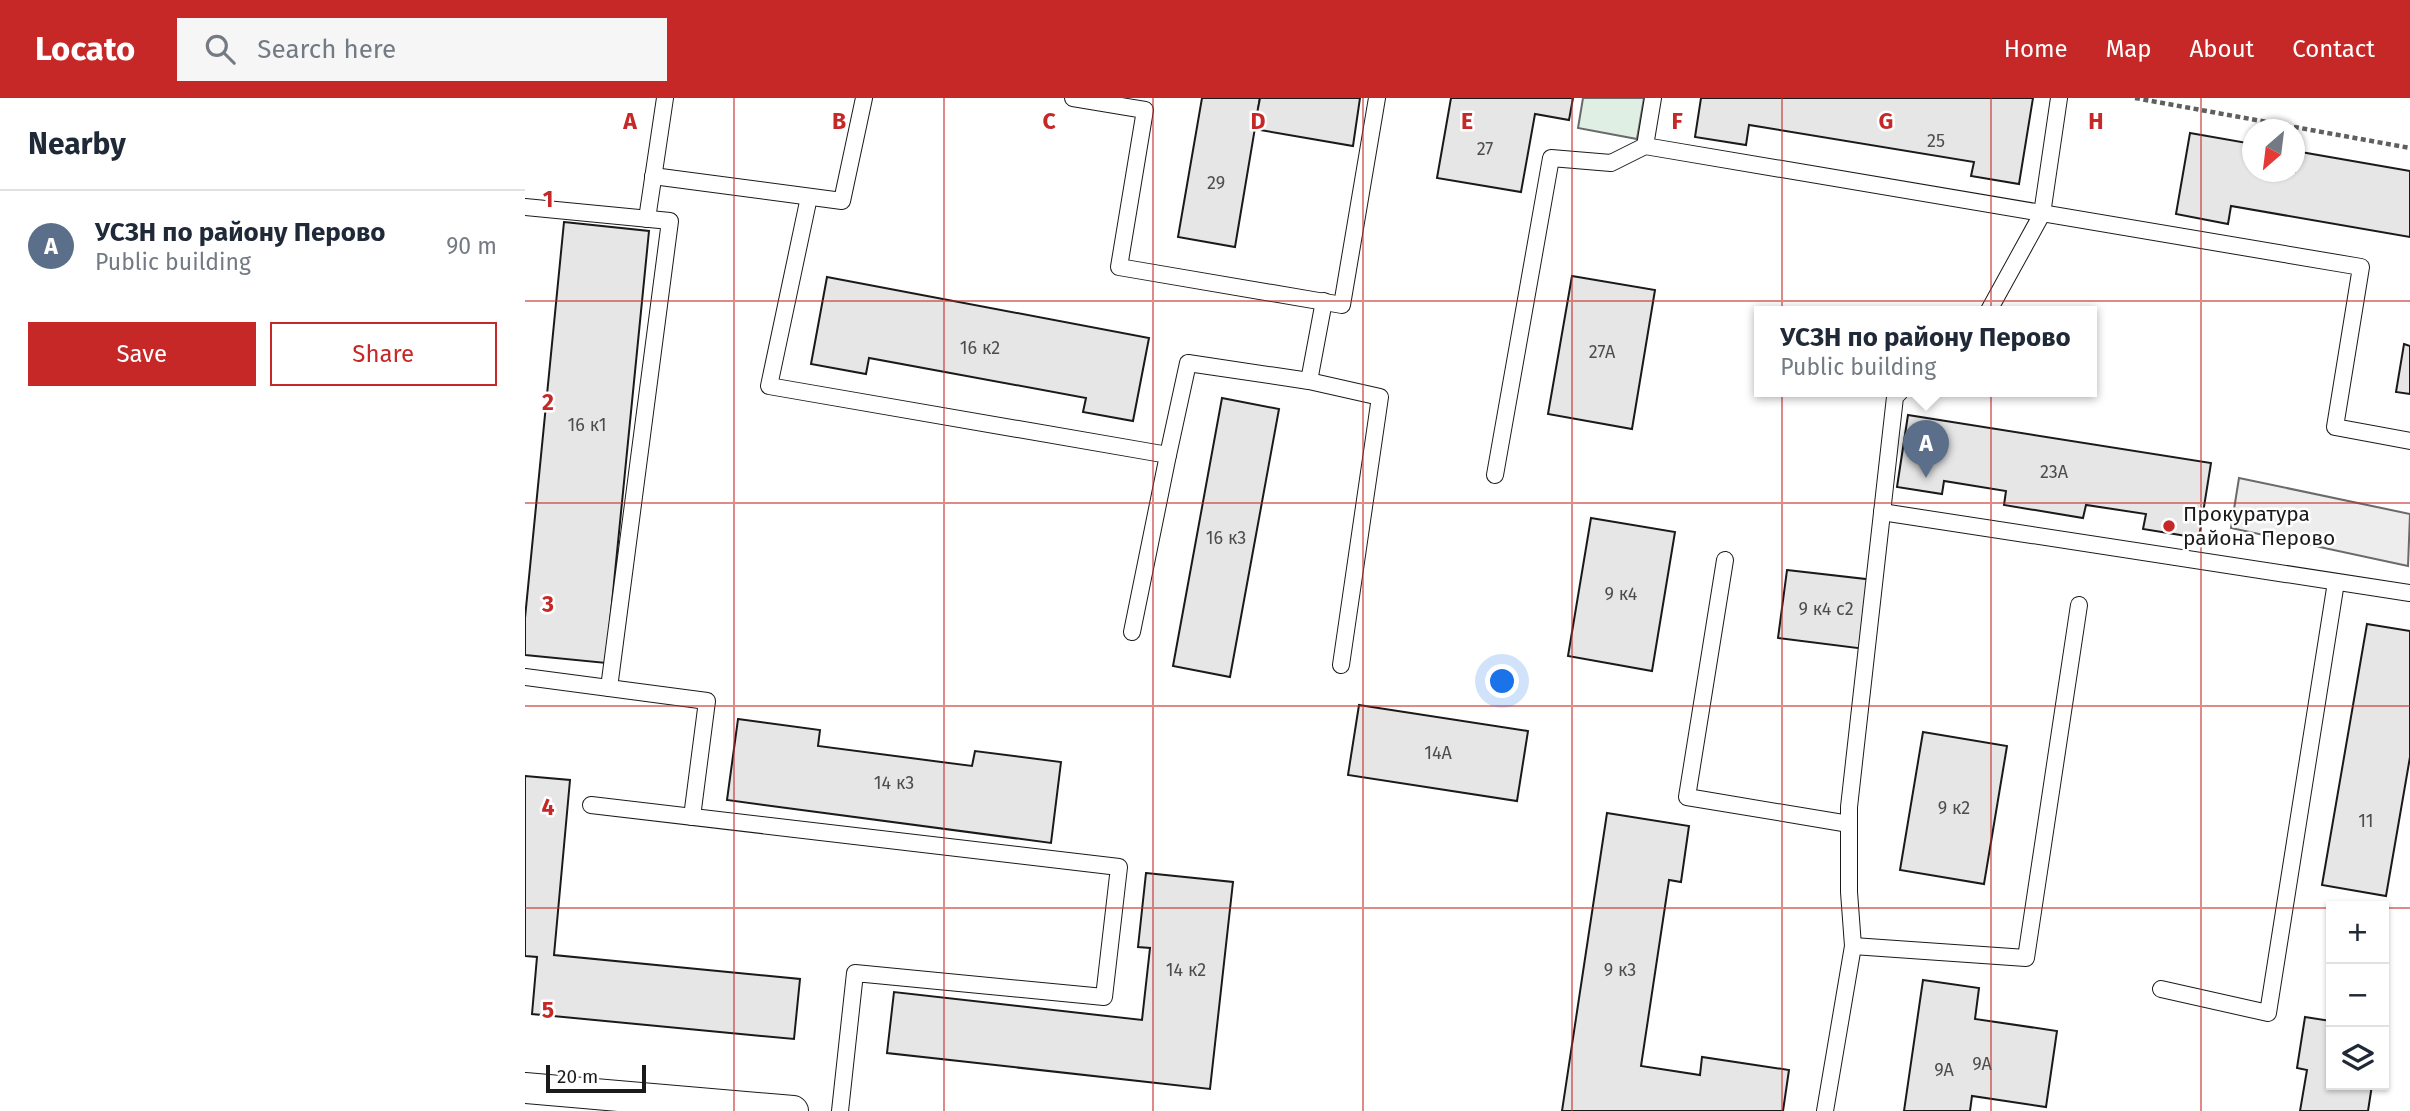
<!DOCTYPE html>
<html lang="en">
<head>
<meta charset="utf-8">
<style>
  :root { --surface:#fff; --page:#f6f6f7; --text:#1f2937; --muted:#747a83; --line:#e0e1e3; --accent:#c62828 }
  body { margin:0; font-family:"Fira Sans",sans-serif; background:var(--page); color:var(--text) }
  .controls { position:absolute; right:21px; bottom:21px; display:grid; overflow:hidden; border-radius:0px; box-shadow:0 2px 5px #0004 }
  .controls button { width:63px; height:63px; display:grid; place-items:center; padding:0; border:0; border-bottom:2px solid var(--line); background:var(--surface); color:var(--text); font:35px sans-serif }
  .compass { position:absolute; left:1717px; top:21px; width:63px; height:63px; border-radius:50%; background:var(--surface); box-shadow:0 2px 5px #0004; rotate:208deg }
  .scale { position:absolute; left:21px; bottom:18px; width:100px; box-sizing:border-box; padding-left:7px; border:4px solid #1a1a1a; border-top:0; font-size:19px; line-height:24px; white-space:nowrap; color:#1a1a1a; -webkit-text-stroke:5px #fff; paint-order:stroke }
  .you { position:absolute; left:978px; top:584px; width:24px; height:24px; margin:-18px; border:5px solid #fff; border-radius:50%; background:#1a73e8; box-shadow:0 0 0 10px #1a73e833 }
  .badge { display:grid; place-items:center; width:46px; height:46px; border-radius:50%; background:var(--accent); color:#fff; font-size:23px; font-weight:700 }
  .pin { position:absolute; translate:-50% -58px; filter:drop-shadow(0 2px 4px #0008) }
  .pin::after { content:''; position:absolute; top:37px; width:24px; height:21px; background:inherit; clip-path:polygon(0 0,100% 0,50% 100%) }
  .popup { position:absolute; left:1229px; top:208px; width:343px; height:91px; box-sizing:border-box; display:grid; place-content:center; border-radius:0px; background:var(--surface); filter:drop-shadow(0 2px 5px #0005); font-size:23px; white-space:nowrap; color:var(--muted) }
  .popup b { font-size:26px; color:var(--text) }
  .popup::after { content:''; position:absolute; left:50%; top:100%; margin-left:-14px; border:14px solid transparent; border-top-color:var(--surface) }
  .list { margin:0; padding:0; list-style:none }
  h2 { display:flex; justify-content:space-between; align-items:center; height:91px; margin:0; padding:0 28px; font-size:30px }
  h2 small { font-size:23px; font-weight:400; color:var(--muted) }
  .list li { display:grid; grid-template-columns:46px 1fr auto; gap:21px; align-items:center; box-sizing:border-box; height:112px; padding:0 28px; border-top:2px solid var(--line) }
  .list b { display:block; font-size:26px; white-space:nowrap }
  .list p { margin:0; font-size:23px; white-space:nowrap; color:var(--muted) }
  .list em { font-size:23px; font-style:normal; color:var(--muted) }
  .actions { display:flex; gap:14px; padding:21px 28px }
  .actions a { flex:1; padding:16px 0; border:2px solid var(--accent); border-radius:0px; text-align:center; font-size:24px; color:var(--accent) }
  .actions .main { background:var(--accent); color:#fff }
  .icon { flex:none; width:38px; height:38px; fill:none; stroke:currentColor; stroke-width:2; stroke-linecap:round; stroke-linejoin:round }
  .map { position:relative; flex:none; width:1885px; height:1013px; overflow:hidden }
  header { display:flex; align-items:center; gap:42px; box-sizing:border-box; height:98px; padding:0 35px; background:var(--accent); color:#fff }
  header strong { font-size:33px }
  nav { display:flex; gap:38px; margin-inline-start:auto; font-size:24px }
  .search { width:490px; height:63px; background:var(--page); display:flex; align-items:center; gap:18px; box-sizing:border-box; padding:0 24px; border-radius:0px; color:var(--muted); font-size:26px }
  main { display:flex }
  aside { flex:1; background:var(--surface) }
  .map>svg:first-child { display:block }
</style>
</head>
<body>
<header>
<strong>Locato</strong>
<div class="search"><svg class="icon" aria-label="search" viewBox="0 0 24 24"><circle cx="10" cy="10" r="6"/><path d="M15 15l6 6"/></svg>Search here</div>
<nav><a>Home</a><a>Map</a><a>About</a><a>Contact</a></nav>
</header>
<main>
<aside>
<h2>Nearby<small></small></h2>
<ul class="list">
<li><span class="badge" style="background:#5c6f8a">A</span><div><b>УСЗН по району Перово</b><p>Public building</p></div><em>90 m</em></li>
</ul>
<div class="actions"><a class="main">Save</a><a>Share</a></div>
</aside>
<div class="map">
<svg width="1885" height="1013" viewBox="0 0 1885 1013">
  <rect width="100%" height="100%" fill="#fff"/>
  <polygon fill="#e0efe3" stroke="#6a6a6a" stroke-width="2" points="1058,0 1119,0 1112,41 1053,30"/>
  <polygon fill="#ededed" stroke="#6a6a6a" stroke-width="2" points="1714,380 1885,416 1883,468 1706,430"/>
  <g fill="#e6e6e6" stroke="#1a1a1a" stroke-width="2">
    <polygon points="677,0 735,0 710,149 653,139"/>
    <polygon points="735,0 835,0 828,48 729,31"/>
    <polygon points="926,0 1048,0 1044,22 1010,16 996,94 912,80"/>
    <polygon points="1176,0 1508,0 1494,86 1446,78 1449,64 1224,27 1221,47 1170,39"/>
    <polygon points="1665,35 1728,46 1728,74 1770,74 1770,53 1885,73 1885,139 1706,108 1703,126 1651,116"/>
    <polygon points="39,124 124,133 81,565 0,557 0,520"/>
    <polygon points="1047,178 1130,192 1107,331 1023,316"/>
    <polygon points="302,179 624,240 608,323 558,314 561,300 344,260 341,276 286,266"/>
    <polygon points="1879,246 1885,248 1885,296 1871,294"/>
    <polygon points="697,300 754,311 705,579 648,568"/>
    <polygon points="1383,317 1686,365 1674,440 1618,431 1621,416 1561,407 1558,420 1479,407 1481,393 1419,383 1417,396 1372,389"/>
    <polygon points="1066,420 1150,434 1127,573 1043,558"/>
    <polygon points="1262,472 1349,482 1340,551 1253,540"/>
    <polygon points="1842,526 1885,533 1885,659 1861,798 1797,787"/>
    <polygon points="834,607 1003,633 992,703 823,677"/>
    <polygon points="213,621 295,632 293,648 447,668 450,653 536,664 526,745 202,702"/>
    <polygon points="1398,634 1482,648 1459,786 1375,772"/>
    <polygon points="0,678 45,682 29,857 275,881 269,941 7,916 12,859 0,858"/>
    <polygon points="1082,715 1164,728 1156,784 1144,782 1116,968 1175,977 1177,959 1264,972 1258,1013 1037,1013"/>
    <polygon points="621,775 708,784 685,991 362,955 369,894 617,922 625,850 613,849"/>
    <polygon points="1398,882 1454,890 1450,921 1532,933 1521,1009 1447,998 1445,1013 1379,1013"/>
    <polygon points="1780,919 1806,923 1806,987 1847,987 1843,1013 1775,1013 1782,972 1772,970"/>
  </g>
  <g fill="none" stroke-linecap="round" stroke-linejoin="round">
    <defs>
      <g id="service">
        <polyline points="548,0 620,12 594,169 817,207 852,0"/>
        <polyline points="1128,0 1120,48 1836,169 1810,329 1885,343"/>
        <polyline points="128,78 317,103 339,0"/>
        <polyline points="284,99 244,288 643,357 607,534"/>
        <polyline points="0,109 145,123 84,590"/>
        <polyline points="122,121 140,0"/>
        <polyline points="1463,214 1517,116 1534,0"/>
        <polyline points="784,283 855,299 816,567"/>
        <polyline points="643,357 663,265 784,283 799,203"/>
        <polyline points="970,377 1026,60 1086,65 1120,48"/>
        <polyline points="1357,414 1885,495"/>
        <polyline points="1200,462 1162,699 1324,726"/>
        <polyline points="0,579 182,603 167,719"/>
        <polyline points="66,707 594,769 579,899 330,875 315,1013"/>
        <polyline points="1328,848 1501,860 1554,507"/>
        <polyline points="1636,891 1743,915 1811,484"/>
        <polyline points="1300,1013 1328,848 1324,794 1324,709 1370,299 1375,294"/>
      </g>
      <polyline id="minor" points="0,990 268,1013"/>
    </defs>
    <use href="#service" stroke="#1a1a1a" stroke-width="18"/>
    <use href="#minor" stroke="#1a1a1a" stroke-width="32"/>
    <polyline stroke="#5f5f5f" stroke-width="4.5" stroke-dasharray="5 3.5" stroke-linecap="butt" points="1610,0 1885,50"/>
    <use href="#service" stroke="#fff" stroke-width="16"/>
    <use href="#minor" stroke="#fff" stroke-width="30"/>
  </g>
  <path fill="none" stroke="#c62828" stroke-width="2" stroke-opacity="0.55" d="M209,0V1013M419,0V1013M628,0V1013M838,0V1013M1047,0V1013M1257,0V1013M1466,0V1013M1676,0V1013M0,203H1885M0,405H1885M0,608H1885M0,810H1806M1859,810H1885"/>
  <circle fill="#c62828" stroke="#fff" stroke-width="2.5" cx="1644" cy="428" r="7"/>
  <g text-anchor="middle" dominant-baseline="central" stroke-width="5" stroke-linejoin="round" paint-order="stroke">
    <g font-size="18" fill="#4d4d4d">
      <text x="1411" y="43">25</text>
      <text x="960" y="51">27</text>
      <text x="691" y="85">29</text>
      <text x="455" y="250">16 к2</text>
      <text x="1077" y="254">27А</text>
      <text x="62" y="327">16 к1</text>
      <text x="1529" y="374">23А</text>
      <text x="701" y="440">16 к3</text>
      <text x="1096" y="496">9 к4</text>
      <text x="1301" y="511">9 к4 с2</text>
      <text x="913" y="655">14А</text>
      <text x="369" y="685">14 к3</text>
      <text x="1429" y="710">9 к2</text>
      <text x="1841" y="723">11</text>
      <text x="661" y="872">14 к2</text>
      <text x="1095" y="872">9 к3</text>
      <text x="1457" y="966">9А</text>
      <text x="1419" y="972">9А</text>
    </g>
    <g font-size="21" fill="#1a1a1a" stroke="#fff" text-anchor="start">
      <text x="1658" y="416">Прокуратура<tspan x="1658" dy="24">района Перово</tspan></text>
    </g>
  </g>
  <g font-size="23" text-anchor="middle" font-weight="bold" fill="#c62828" stroke="#fff" stroke-width="5" stroke-linejoin="round" paint-order="stroke">
    <text x="105" y="31">A</text>
    <text x="314" y="31">B</text>
    <text x="524" y="31">C</text>
    <text x="733" y="31">D</text>
    <text x="942" y="31">E</text>
    <text x="1152" y="31">F</text>
    <text x="1361" y="31">G</text>
    <text x="1571" y="31">H</text>
    <text x="23" y="109">1</text>
    <text x="23" y="312">2</text>
    <text x="23" y="514">3</text>
    <text x="23" y="717">4</text>
    <text x="23" y="920">5</text>
  </g>
</svg>
<div class="controls">
<button>+</button>
<button>−</button>
<button><svg class="icon" aria-label="layers" viewBox="0 0 24 24"><path d="M12 4l9 5-9 5-9-5zM3 14l9 5 9-5"/></svg></button>
</div>
<svg class="compass" viewBox="-18 -18 36 36"><path d="M0-13l5 13h-10z" fill="#e53935"/><path d="M0 13l5-13h-10z" fill="#747a83"/></svg>
<div class="scale">20 m</div>
<div class="you"></div>
<div class="pin badge" style="left:1401px;top:380px;background:#5c6f8a">A</div>
<div class="popup"><b>УСЗН по району Перово</b>Public building</div>
</div>
</main>
</body>
</html>
